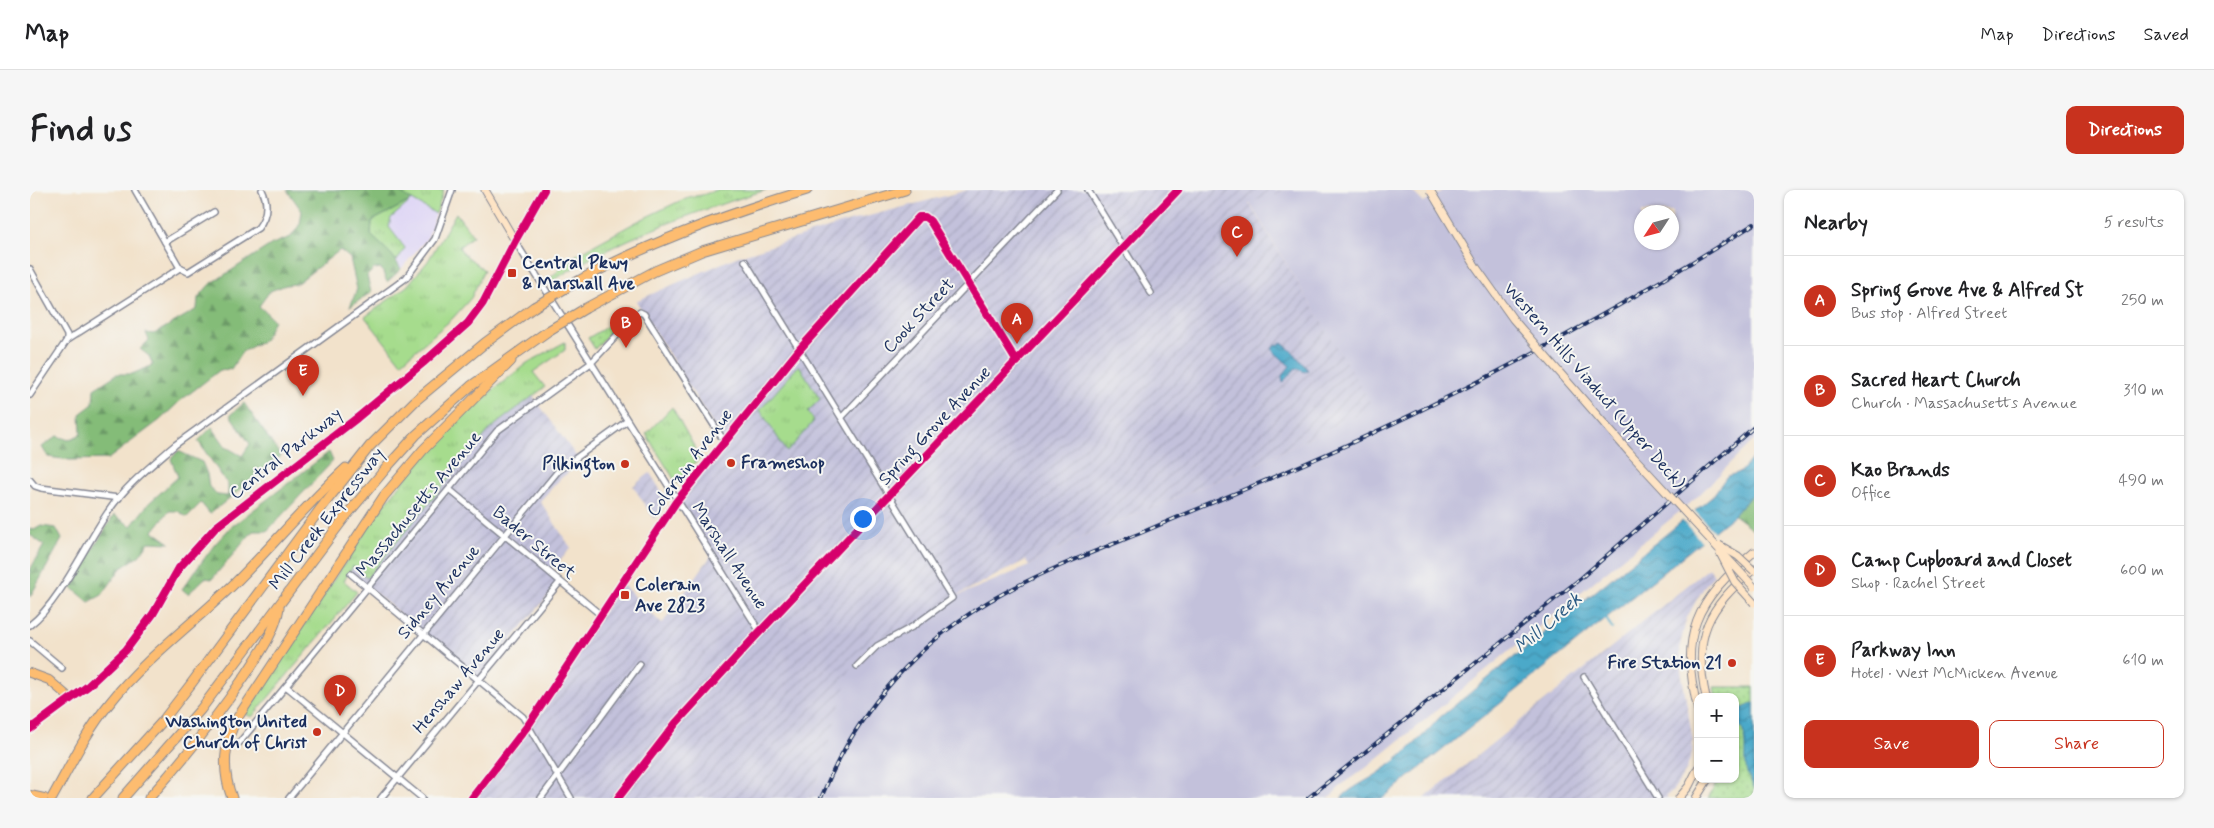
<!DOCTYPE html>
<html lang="en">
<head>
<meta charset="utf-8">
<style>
  :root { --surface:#fff; --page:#f6f6f6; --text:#202124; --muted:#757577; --line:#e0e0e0; --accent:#c8321e }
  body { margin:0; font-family:Mynerve,sans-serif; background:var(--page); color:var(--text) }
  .controls { position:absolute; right:15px; bottom:15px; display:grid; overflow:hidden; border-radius:10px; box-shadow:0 1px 4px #0004 }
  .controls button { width:45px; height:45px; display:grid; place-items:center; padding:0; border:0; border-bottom:1px solid var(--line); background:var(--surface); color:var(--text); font:25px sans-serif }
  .compass { position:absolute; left:1604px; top:15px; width:45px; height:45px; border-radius:50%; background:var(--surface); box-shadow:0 1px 4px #0004; rotate:234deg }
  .you { position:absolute; left:832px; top:328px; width:18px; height:18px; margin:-12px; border:4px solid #fff; border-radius:50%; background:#1a73e8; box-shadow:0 0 0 8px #1a73e833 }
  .badge { display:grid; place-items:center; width:32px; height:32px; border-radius:50%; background:var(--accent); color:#fff; font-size:16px; font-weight:700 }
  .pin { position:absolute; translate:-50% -41px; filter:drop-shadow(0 1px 2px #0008) }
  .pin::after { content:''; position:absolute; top:26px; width:18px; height:15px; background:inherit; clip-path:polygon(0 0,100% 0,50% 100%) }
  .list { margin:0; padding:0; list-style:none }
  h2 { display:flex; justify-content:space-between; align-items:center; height:65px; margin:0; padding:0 20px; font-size:21px }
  h2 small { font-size:16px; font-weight:400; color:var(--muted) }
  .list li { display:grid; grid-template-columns:32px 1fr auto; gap:15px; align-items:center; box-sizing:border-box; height:90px; padding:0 20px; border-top:1px solid var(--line) }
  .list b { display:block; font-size:19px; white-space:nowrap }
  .list p { margin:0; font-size:16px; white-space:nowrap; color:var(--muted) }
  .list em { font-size:16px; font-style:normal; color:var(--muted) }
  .actions { display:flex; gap:10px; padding:15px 20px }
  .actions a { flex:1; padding:11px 0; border:1px solid var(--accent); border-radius:10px; text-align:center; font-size:18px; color:var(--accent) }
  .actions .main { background:var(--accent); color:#fff }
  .map { position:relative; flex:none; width:1724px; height:608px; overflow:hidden; border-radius:10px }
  header { display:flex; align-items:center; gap:30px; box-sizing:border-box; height:70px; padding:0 25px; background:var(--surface); border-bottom:1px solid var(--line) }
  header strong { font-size:24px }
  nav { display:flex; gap:28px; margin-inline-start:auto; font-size:18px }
  .intro { display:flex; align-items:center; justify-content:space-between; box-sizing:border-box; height:120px; padding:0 30px }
  h1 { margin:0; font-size:35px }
  .button { padding:12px 22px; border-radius:10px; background:var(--accent); color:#fff; font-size:18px; font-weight:700 }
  main { display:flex; gap:30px; padding:0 30px }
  aside { flex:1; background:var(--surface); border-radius:10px; box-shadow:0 1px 4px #0004 }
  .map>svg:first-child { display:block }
</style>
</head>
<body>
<header>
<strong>Map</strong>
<nav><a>Map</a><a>Directions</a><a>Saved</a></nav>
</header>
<div class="intro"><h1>Find us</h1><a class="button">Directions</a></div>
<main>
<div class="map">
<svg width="1724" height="608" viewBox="0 0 1724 608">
  <defs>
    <pattern id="industrial-furrows" width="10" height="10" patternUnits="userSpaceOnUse" patternTransform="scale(1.25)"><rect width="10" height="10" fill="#c3c1db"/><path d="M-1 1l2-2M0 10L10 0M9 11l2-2" fill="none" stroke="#a7a6be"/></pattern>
    <pattern id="grass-tufts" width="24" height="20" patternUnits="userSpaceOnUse" patternTransform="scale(1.25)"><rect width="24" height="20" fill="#a6dc8d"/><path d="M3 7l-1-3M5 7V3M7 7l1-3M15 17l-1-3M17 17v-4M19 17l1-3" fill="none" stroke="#8ebd7c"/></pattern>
    <pattern id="forest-firs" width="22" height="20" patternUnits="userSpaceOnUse" patternTransform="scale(1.25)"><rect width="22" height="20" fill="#84bc78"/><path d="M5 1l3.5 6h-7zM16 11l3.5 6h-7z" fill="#6b9966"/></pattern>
    <pattern id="park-dots" width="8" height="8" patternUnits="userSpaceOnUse" patternTransform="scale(1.25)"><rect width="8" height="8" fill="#a6dc8d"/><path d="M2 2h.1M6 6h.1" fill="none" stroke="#8ebd7c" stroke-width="1.8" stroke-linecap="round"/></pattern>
    <pattern id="water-waves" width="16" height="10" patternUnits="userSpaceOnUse" patternTransform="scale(1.25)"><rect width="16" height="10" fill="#4ba9c9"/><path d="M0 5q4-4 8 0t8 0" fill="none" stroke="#3e8aa6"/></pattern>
  </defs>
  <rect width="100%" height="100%" fill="#f6f6f2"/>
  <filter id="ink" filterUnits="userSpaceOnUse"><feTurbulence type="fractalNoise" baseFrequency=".02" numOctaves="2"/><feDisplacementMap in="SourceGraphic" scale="10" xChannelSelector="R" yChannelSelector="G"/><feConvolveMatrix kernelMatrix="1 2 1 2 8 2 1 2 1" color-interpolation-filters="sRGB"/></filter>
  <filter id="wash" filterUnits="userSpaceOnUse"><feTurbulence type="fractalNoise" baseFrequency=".0096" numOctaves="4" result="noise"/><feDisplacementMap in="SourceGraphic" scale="20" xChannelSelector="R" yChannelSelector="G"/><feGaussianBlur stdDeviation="1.12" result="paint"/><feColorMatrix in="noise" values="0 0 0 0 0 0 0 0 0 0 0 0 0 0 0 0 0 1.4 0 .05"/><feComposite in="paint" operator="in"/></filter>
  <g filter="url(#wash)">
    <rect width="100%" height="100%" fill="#f2e2cb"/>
    <polygon fill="#ded5f5" points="382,10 406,24 398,47 371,79 367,71 375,58 359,37 361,28"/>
    <g fill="url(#industrial-furrows)">
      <polygon points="938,0 1260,0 1219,13 1344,217 1220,277 1046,349 999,376 996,370 922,408 789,587 781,608 442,608 499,534 592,394 632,434 681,366 646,312 693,251 606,111 706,67 820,31"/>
      <polygon points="503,206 551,273 531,288 510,311 541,358 519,382 530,392 448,489 320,382 324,376 336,388 461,238"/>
      <polygon points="620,283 636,309 624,329 603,296"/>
      <polygon points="1679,378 1684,385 1676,394 1662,418 1656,430 1650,455 1651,480 1663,551 1662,563 1656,581 1643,600 1636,606 1638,608 1395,608"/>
    </g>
    <path fill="#c3c1db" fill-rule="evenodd" d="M1260,0H1381L1394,13L1414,0H1724V250L1665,309L1336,578L1315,592L1299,608H781L789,587L822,474L854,448L882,437L922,408L999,376L1046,349L1220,277L1343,217L1219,12ZM1612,22H1642V52H1612Z"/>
    <g fill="url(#grass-tufts)" stroke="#608676">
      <polygon points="366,0 414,0 406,24 382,10 361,28 359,37 375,58 367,71 341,45 342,31 381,10"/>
      <path d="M687,0H736C662,23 586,49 521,92L519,89L546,65L608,31L658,7L672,5Z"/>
      <polygon points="426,23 443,46 429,57 433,63 454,80 441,108 422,129 371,173 335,127 377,96 398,71"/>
      <polygon points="535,152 535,160 503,182 515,197 461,238 337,388 323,376 314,391 327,402 222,527 215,524 350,320 396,264 438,220 497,173"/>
      <polygon points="769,175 790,209 778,221 784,231 757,262 730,220"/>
      <polygon points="642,217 670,267 647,294 616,244"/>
    </g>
    <g fill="url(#forest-firs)" stroke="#50766b">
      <polygon points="257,0 366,0 382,10 342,31 341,45 362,65 371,79 357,92 351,78 344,79 337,86 341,102 320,117 327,99 320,68 310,60 266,94 256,95 240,101 229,116 244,130 234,150 212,162 201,179 190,180 150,211 130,230 78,269 40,270 18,267 12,257 27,246 39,250 51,244 50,224 63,214 64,199 87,184 102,184 123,175 119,166 110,159 119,150 116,143 124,144 167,119 168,108 179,95 242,54 261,47 270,34 272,21"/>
      <polygon points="214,213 251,266 180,324 171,313 157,327 148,321 139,321 123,341 140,353 119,352 109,366 91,378 72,405 59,412 40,396 84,325 101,336 119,313 148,287 141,269 148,261 172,272 177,284 179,297 188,305 198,306 198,295 168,251 182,237 196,257 212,266 220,254 200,225"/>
      <polygon points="299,262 303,271 237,341 223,341 182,389 175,388 158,404 152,399 185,354 201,337"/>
      <polygon points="1724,302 1724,340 1704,325"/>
      <polygon points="11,336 26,338 32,349 0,407 0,380 14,355 0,345 0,339 4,340"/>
    </g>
    <g fill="url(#park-dots)" stroke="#608676">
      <polygon points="593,127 565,159 558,148"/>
      <polygon points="1684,497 1724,497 1724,608 1678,608 1689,589 1705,589 1705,507 1686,507"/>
    </g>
    <g fill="url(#water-waves)" stroke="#336c94">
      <polygon points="1252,153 1263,162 1278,180 1275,182 1266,178 1253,192 1252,186 1260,176 1242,160 1244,156"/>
      <path d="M1724,266V302L1704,325L1353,608H1311C1322,597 1335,592 1347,584C1370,569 1392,548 1409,528L1682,307L1697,286L1711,282Z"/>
      <path d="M1724,513V598C1722,593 1719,588 1717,583C1713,566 1722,543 1705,532V518H1713Z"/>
    </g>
    <polygon fill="#f2e2cb" points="1663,319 1685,343 1673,353 1651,329"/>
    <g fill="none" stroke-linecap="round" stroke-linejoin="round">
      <polyline stroke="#4ba9c9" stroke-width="2" points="1576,428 1582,439"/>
    </g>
  </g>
  <g filter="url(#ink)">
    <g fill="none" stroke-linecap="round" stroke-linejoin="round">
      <defs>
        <g id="street">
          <path d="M105,0L150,78L158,82L228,38C237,26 239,14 232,0"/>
          <polyline points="1058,0 1121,103"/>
          <polyline points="485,51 730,442"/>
          <polyline points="135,52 184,22"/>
          <polyline points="715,71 922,408 882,437 847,456 827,476"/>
          <polyline points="0,79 37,145 37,150 0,205"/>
          <polyline points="37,150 150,78"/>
          <polyline points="812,227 1027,0"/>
          <polyline points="0,290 5,296 11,298 89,308"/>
          <polyline points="420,300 572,426"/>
          <polyline points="321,384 493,527 541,608"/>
          <path d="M0,435C29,413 56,354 78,322C94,297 122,275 145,255L376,88L405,49L422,0"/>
          <polyline points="0,451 32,478"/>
          <polyline points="1554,487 1628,608"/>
          <polyline points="257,497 392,608"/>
          <polyline points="209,553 467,241 561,173 607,124 610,122 614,124 694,251"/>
          <polyline points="259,608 528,281 597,231"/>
          <polyline points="351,608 530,392"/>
          <polyline points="442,608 499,534 646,312 769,160 889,27 895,27 900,31 987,172"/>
          <polyline points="511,608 610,474"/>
        </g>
        <g id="secondary">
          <polyline points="455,0 485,51"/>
          <path d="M1676,507C1662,445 1678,418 1724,379"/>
          <path d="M1668,520C1649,444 1665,412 1724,362"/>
          <polyline points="588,608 646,533 723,449 1148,0"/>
          <polyline points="1649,608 1659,596 1668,578"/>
          <polyline points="1666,608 1678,589"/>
        </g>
        <g id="primary">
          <polyline points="0,483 19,490 41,509"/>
          <polyline points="0,539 58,496 96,460 123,424 149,378 186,337 327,228 393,173 438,133 453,113 485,51 514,0"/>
          <polyline points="0,605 14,608"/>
        </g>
        <g id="highway">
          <path d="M541,95C616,53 695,25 777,0"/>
          <polyline points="556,118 625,81 672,61 875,0"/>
          <path d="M22,608C40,576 56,542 79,514C115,468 164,433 205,393C243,355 277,314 316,278"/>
          <polyline points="63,608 131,533 161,494 291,318 340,256 385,211 455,153 504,117"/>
          <polyline points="93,608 171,519 315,327 358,276 386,245 441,196 518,141"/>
          <path d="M119,608C154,569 187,527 217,483C230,463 245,442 249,418"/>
          <path d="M202,608C192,581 193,552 208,527L354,306L393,260L481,171"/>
        </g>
      </defs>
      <use href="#street" stroke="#868894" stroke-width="8"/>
      <use href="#secondary" stroke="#868894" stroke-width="9"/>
      <use href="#primary" stroke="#868894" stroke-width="10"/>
      <use href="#highway" stroke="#868894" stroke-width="11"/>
      <use href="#street" stroke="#fff" stroke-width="5"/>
      <use href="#secondary" stroke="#fee4c5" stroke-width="7"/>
      <use href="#primary" stroke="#fdbc6f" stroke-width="8"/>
      <use href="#highway" stroke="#fdbc6f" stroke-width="9"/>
      <defs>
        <g id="rail">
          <path d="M791,608C826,521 891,447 974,403C1018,379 1066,361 1113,342C1190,309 1269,278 1345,242C1476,181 1602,111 1724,34"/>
          <polyline points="1278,608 1551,388 1724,237"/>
        </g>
      </defs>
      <use href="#rail" stroke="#1b2f5e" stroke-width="4"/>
      <use href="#rail" stroke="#f6f6f2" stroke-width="2" stroke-dasharray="5.5" stroke-linecap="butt"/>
      <defs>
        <g id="secondary-bridge">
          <polyline points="1400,0 1446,77 1483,129 1599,262 1724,397"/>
          <polyline points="1689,355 1708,366 1724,381"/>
          <polyline points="1690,363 1705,392 1724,413"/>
        </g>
        <g id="highway-bridge">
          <polyline points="504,117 541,95"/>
          <polyline points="518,141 556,118"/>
        </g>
      </defs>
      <use href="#secondary-bridge" stroke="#868894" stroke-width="9" stroke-linecap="butt"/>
      <use href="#highway-bridge" stroke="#868894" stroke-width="11" stroke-linecap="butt"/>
      <use href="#secondary-bridge" stroke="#fee4c5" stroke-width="7"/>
      <use href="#highway-bridge" stroke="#fdbc6f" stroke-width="9"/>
      <defs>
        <g id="cycleway">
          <polyline points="0,539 58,496 96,460 123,424 149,378 186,337 327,228 393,173 438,133 453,113 485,51 514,0"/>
          <polyline points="442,608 499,534 646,312 769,160 889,27 895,27 900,31 987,172"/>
          <polyline points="588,608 646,533 723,449 1148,0"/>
        </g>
      </defs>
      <use href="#cycleway" stroke="#f6f6f2" stroke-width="11"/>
      <use href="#cycleway" stroke="#d6006c" stroke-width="8"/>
    </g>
  </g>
  <g fill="#c8321e" stroke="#f6f6f2" stroke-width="2">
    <rect x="477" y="78" width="10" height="10" rx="2.5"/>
    <circle cx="701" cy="273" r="5"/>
    <circle cx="595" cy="274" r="5"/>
    <rect x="590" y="400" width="10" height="10" rx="2.5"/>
    <circle cx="1702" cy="473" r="5"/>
    <circle cx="287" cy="542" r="5"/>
  </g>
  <g text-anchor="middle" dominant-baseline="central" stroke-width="4" stroke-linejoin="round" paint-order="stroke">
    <g font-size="18" font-weight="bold" fill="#1b2f5e" stroke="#f6f6f2" text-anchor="start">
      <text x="492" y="73">Central Pkwy<tspan x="492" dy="21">&amp; Marshall Ave</tspan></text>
      <text x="711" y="273">Frameshop</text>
      <text x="585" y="274" text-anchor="end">Pilkington</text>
      <text x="605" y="395">Colerain<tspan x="605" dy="21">Ave 2823</tspan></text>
      <text x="1692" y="473" text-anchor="end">Fire Station 21</text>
      <text x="277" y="532" text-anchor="end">Washington United<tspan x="277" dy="21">Church of Christ</tspan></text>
    </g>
    <g font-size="18" fill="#1b2f5e" stroke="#f6f6f2">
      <text transform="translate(889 126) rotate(-47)">Cook Street</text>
      <text transform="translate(1564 196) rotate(49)">Western Hills Viaduct (Upper Deck)</text>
      <text transform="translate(905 236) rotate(-47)">Spring Grove Avenue</text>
      <text transform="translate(256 264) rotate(-38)">Central Parkway</text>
      <text transform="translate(660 273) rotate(-53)">Colerain Avenue</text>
      <text transform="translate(389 314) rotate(-50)">Massachusetts Avenue</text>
      <text transform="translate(297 329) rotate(-52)">Mill Creek Expressway</text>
      <text transform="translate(504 353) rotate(40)">Bader Street</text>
      <text transform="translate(699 366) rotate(57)">Marshall Avenue</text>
      <text transform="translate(409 402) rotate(-50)">Sidney Avenue</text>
      <text transform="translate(429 491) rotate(-50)">Henshaw Avenue</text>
    </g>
    <g font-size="19" font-style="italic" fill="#2c5a83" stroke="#f6f6f2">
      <text transform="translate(1518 433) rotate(-41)">Mill Creek</text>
    </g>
  </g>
</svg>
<div class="controls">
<button>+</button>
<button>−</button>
</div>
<svg class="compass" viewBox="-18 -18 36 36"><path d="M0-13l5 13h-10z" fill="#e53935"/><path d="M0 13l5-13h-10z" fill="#757577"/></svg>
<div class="you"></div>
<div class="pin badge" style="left:987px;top:154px">A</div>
<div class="pin badge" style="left:596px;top:158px">B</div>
<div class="pin badge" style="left:1207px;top:67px">C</div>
<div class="pin badge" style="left:310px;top:526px">D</div>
<div class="pin badge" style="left:273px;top:206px">E</div>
</div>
<aside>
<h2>Nearby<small>5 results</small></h2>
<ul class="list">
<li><span class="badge">A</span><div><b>Spring Grove Ave &amp; Alfred St</b><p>Bus stop · Alfred Street</p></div><em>250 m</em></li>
<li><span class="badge">B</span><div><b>Sacred Heart Church</b><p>Church · Massachusetts Avenue</p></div><em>310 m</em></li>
<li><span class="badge">C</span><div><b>Kao Brands</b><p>Office</p></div><em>490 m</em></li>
<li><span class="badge">D</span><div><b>Camp Cupboard and Closet</b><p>Shop · Rachel Street</p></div><em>600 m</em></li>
<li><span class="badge">E</span><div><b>Parkway Inn</b><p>Hotel · West McMicken Avenue</p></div><em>610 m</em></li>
</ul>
<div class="actions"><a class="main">Save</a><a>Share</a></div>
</aside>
</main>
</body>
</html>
